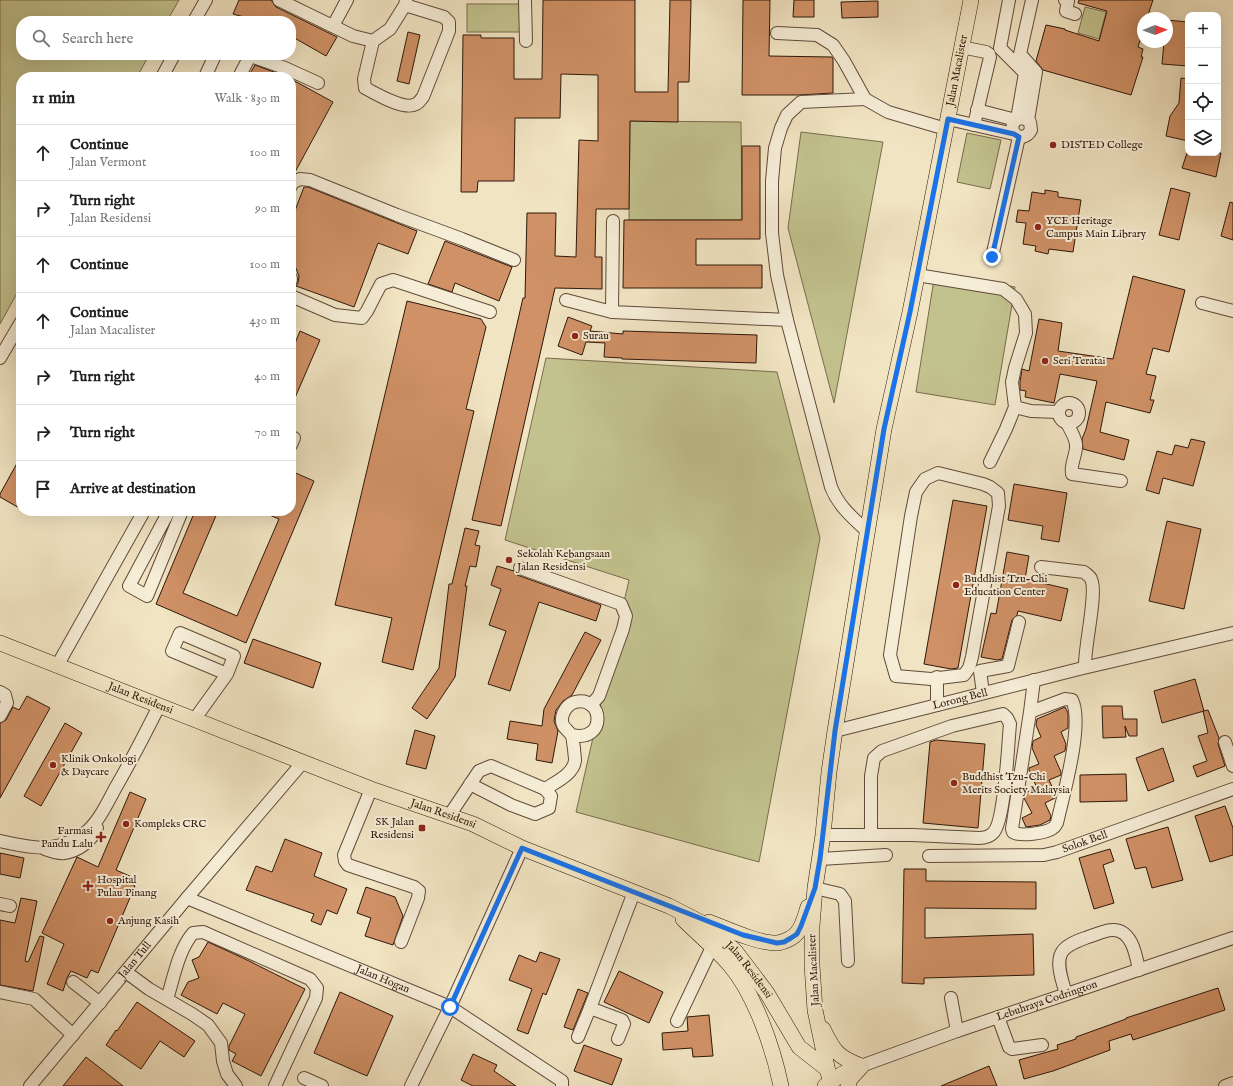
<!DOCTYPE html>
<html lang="en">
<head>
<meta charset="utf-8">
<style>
  :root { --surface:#fff; --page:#f6f6f6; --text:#222; --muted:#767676; --line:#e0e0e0 }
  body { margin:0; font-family:"IM FELL English",serif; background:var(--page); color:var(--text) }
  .controls { position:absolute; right:12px; top:12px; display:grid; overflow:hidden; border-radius:8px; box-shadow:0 4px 16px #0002 }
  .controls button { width:36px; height:36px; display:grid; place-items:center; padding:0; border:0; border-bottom:1px solid var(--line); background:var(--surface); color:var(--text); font:20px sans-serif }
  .compass { position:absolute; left:1137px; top:12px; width:36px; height:36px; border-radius:50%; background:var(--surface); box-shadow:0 4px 16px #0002; rotate:89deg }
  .stop { position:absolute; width:12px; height:12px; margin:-9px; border:3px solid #1a73e8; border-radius:50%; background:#fff }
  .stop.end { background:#1a73e8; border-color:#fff; box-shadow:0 1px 4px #0008 }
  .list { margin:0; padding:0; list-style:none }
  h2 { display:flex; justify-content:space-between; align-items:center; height:52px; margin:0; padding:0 16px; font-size:17px }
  h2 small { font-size:13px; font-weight:400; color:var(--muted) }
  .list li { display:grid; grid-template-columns:26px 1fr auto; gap:12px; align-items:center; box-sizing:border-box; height:56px; padding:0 16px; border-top:1px solid var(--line) }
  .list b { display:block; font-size:15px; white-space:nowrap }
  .list p { margin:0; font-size:13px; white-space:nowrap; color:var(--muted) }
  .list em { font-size:13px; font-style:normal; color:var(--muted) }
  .icon { flex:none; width:22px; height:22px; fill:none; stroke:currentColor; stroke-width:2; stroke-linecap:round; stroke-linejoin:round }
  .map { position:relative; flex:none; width:1233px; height:1086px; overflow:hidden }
  .search { position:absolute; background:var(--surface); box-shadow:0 4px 16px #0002; left:16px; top:16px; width:280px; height:44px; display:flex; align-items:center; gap:10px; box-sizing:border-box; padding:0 14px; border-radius:16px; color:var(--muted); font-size:15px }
  .panel { position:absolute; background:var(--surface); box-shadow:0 4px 16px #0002; left:16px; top:72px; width:280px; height:444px; border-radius:16px }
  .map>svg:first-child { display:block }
</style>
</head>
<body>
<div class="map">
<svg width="1233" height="1086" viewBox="0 0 1233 1086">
  <rect width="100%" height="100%" fill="#f1e4c2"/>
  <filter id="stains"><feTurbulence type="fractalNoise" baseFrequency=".005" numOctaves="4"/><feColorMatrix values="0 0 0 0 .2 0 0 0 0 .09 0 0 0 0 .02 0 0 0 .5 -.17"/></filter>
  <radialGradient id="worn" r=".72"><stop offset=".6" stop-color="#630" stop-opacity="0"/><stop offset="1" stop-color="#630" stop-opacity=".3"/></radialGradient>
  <g fill="#c2c28e" stroke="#786c4c">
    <polygon points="0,0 179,0 167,21 21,21 21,55 149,55 137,77 21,77 21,286 0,324"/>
    <rect x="467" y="4" width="53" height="28"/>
    <polygon points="1085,7 1106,12 1099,39 1078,33"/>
    <polygon points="630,121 741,122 742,220 629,220"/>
    <polygon points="801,132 883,142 834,403 788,228"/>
    <polygon points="967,133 1001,140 990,189 957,182"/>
    <polygon points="935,273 1015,287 995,405 916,392"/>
    <polygon points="546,358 777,372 820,538 759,862 576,812 629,580 505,540"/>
  </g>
  <g fill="#d09166" stroke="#2f170b">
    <polygon points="239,0 271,0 276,7 337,37 326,56 291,36 291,21 259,21 233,14"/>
    <polygon points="543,0 635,0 635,92 668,92 670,0 691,0 689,82 678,82 678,122 630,121 629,209 596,209 595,257 602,257 602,289 555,288 501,526 472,520 523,298 525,298 527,213 556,213 555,256 576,257 579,140 598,141 598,75 561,74 560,118 515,118 514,181 478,181 477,192 461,192 463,35 481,35 481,38 514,38 514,79 542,79"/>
    <polygon points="743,0 770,0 769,56 832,57 833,59 833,93 799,95 742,95"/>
    <polygon points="794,0 814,0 814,17 793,17"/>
    <polygon points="1079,0 1153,0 1147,18 1143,18 1143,31 1138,47 1143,49 1141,57 1143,57 1131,95 1043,70 1036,61 1046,25 1065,29 1065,30 1099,41 1107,11 1078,3"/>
    <polygon points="878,1 878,17 842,18 841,2"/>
    <polygon points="1167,20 1188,22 1188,66 1162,64 1164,42 1167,42"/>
    <polygon points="408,32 420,35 409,84 397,81"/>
    <polygon points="255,65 282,75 287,77 248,77"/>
    <polygon points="1181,78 1188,79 1188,141 1166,136 1170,116 1179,103"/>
    <polygon points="291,79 333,102 294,174 291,175"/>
    <polygon points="742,146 760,146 760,239 696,239 696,265 762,265 762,288 623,288 624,220 742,220"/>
    <polygon points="1187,153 1221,153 1216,177 1182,168"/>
    <polygon points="304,187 308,187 417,231 408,254 378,243 354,307 296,286 298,283 299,276 291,256 291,221"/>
    <polygon points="1171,188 1190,193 1179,240 1159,235"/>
    <polygon points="1045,190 1058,192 1058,197 1081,200 1073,252 1049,249 1048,254 1035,251 1036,246 1023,244 1026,223 1016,222 1018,210 1029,211 1032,192 1045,194"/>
    <polygon points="1230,202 1233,203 1233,240 1221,236"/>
    <polygon points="445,241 512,267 499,301 455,283 452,292 428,284"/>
    <polygon points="1133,276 1185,290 1169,352 1153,348 1146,374 1156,376 1150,400 1154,400 1150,413 1106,402 1100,432 1129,440 1124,460 1083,449 1082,439 1086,429 1097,381 1060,374 1054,403 1025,397 1026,391 1020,390 1020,382 1022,369 1029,371 1039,319 1062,323 1058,351 1113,359"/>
    <polygon points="407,301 481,319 486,327 466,409 474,411 413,670 382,662 392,618 335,605"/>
    <polygon points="568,317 592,326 590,331 623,334 623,331 757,335 756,363 622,359 622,358 604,357 605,343 586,342 582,355 558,346"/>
    <polygon points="300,331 320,340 291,407 291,353"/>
    <polygon points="1191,439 1205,442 1193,486 1163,478 1159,494 1146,490 1157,451 1172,455 1175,445 1188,448"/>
    <polygon points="21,456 21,509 0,497 0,494"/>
    <polygon points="291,471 314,481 246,643 156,604 195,511 218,511 183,593 237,616 279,519 260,511 291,511"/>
    <polygon points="1014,484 1067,493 1059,542 1041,539 1043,526 1008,520"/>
    <polygon points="953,500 987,506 958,668 951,669 924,664"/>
    <polygon points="1167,521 1201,529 1184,609 1149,601"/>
    <polygon points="465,528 479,531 475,545 480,546 476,567 470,566 465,586 467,586 455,677 427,719 412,708 439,668 449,584 452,584"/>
    <polygon points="1007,552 1029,556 1025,579 1068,589 1061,621 1018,611 1017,615 1012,620 1002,659 997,660 981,657 991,613 996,614"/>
    <polygon points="497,566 514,571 517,575 601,605 596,621 539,602 510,691 488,684 506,631 489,625 501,589 491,585"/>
    <polygon points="585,632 601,640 572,695 563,701 556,710 554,721 558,731 552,763 536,760 538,744 507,739 510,721 542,726 544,709"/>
    <polygon points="253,639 321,663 313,688 244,663"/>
    <polygon points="1195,679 1204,711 1162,723 1154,691"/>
    <polygon points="27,696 50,708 0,798 0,723 6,720 13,707 19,710"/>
    <polygon points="1102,706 1122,706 1123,719 1137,719 1137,736 1129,736 1125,726 1126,737 1103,738"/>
    <polygon points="1065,707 1068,713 1068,728 1061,732 1066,744 1065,751 1054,756 1061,772 1061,775 1049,780 1056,795 1055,798 1045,803 1051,816 1050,820 1040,825 1026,827 1022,818 1032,813 1024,798 1025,793 1037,788 1029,770 1029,768 1039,764 1032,748 1033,741 1041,737 1036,725 1037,719"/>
    <polygon points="1208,710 1219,738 1218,744 1225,766 1197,777 1193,766 1207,761 1198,736 1208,733 1203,711"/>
    <polygon points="65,723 82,733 41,806 24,796"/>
    <polygon points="415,730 435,736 426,769 406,764"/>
    <polygon points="936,740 985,744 978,828 923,823 930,742"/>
    <polygon points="1163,748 1174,781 1148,791 1136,758"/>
    <polygon points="1126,774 1127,801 1080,802 1080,775"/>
    <polygon points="130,792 146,799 116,870 132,877 130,883 135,886 98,973 91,970 87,978 71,971 67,978 63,991 47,984 64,944 42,933 77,857 98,867"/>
    <polygon points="1225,806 1233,828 1233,855 1210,862 1195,816"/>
    <polygon points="1168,827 1183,880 1152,888 1146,867 1135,869 1126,839"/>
    <polygon points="285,839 322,853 314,876 347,889 337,914 327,910 321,925 311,921 314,914 246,890 256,866 272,872"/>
    <polygon points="1110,849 1114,861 1103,865 1114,903 1094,909 1079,858"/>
    <polygon points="0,853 24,858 20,878 0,874"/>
    <polygon points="904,869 926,869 926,881 1036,882 1036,909 925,908 925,938 1033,934 1034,975 924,978 924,984 902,983"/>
    <polygon points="366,887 395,897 403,916 393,945 365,936 371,918 357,913"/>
    <polygon points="21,898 37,901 25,961 28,962 40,936 44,937 33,991 0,985 0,920 15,923"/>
    <polygon points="208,942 245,959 305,989 261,1076 232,1061 236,1054 229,1050 229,1046 245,1014 223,1003 217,1014 181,995 188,982 199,978 192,960 199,957"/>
    <polygon points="540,952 560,959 546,995 543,993 528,1034 517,1030 532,989 509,980 519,955 536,962"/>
    <polygon points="619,971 663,992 649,1023 604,1002"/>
    <polygon points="1218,988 1225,1010 1133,1040 1131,1034 1109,1041 1110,1050 1053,1071 1024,1079 1019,1060 1058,1049 1057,1045 1076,1039 1076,1037 1126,1019 1126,1018"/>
    <polygon points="578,989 588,993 573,1030 564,1027"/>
    <polygon points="340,992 393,1016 367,1076 314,1053"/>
    <polygon points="137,1002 195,1041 184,1057 160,1041 141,1069 106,1045 116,1030 117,1031"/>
    <polygon points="709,1015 713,1056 693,1057 692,1048 663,1050 662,1033 688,1031 687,1017"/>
    <polygon points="584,1045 622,1059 612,1085 574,1071"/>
    <polygon points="473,1054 497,1065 494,1071 516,1086 473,1086 461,1080"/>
    <polygon points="86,1057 123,1086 63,1086"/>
    <polygon points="989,1066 997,1086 941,1086"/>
  </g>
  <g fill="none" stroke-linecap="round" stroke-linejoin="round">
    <defs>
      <g id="minor">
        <polyline points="279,0 353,36 373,41"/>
        <polyline points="525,0 526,41"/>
        <path d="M1009,0L1000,48L1025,73L1017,119C1004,130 1022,146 1031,130L1030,122L1024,118L1017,119"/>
        <polyline points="1065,0 1068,1 1066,11 1075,14"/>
        <path d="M405,5L444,17L449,22V31L423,97C421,99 419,103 416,104C404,111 377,94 365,88L364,79L373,41L390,29L405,5L406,0"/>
        <polyline points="194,21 206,0"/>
        <polyline points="333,26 347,0"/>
        <polyline points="777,33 817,35 833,45 844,61 865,99 888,112 946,129"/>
        <polyline points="961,47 986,52 989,54 990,57 974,125"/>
        <polyline points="248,55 285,68 318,83"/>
        <polyline points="162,77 174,55"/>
        <polyline points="205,77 215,55"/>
        <polyline points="239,77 250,56"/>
        <path d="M865,99L801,102L787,115L781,128L775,148L772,181V233L777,275L787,320L831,487C839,507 853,518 868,532"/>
        <polyline points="977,110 1016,120"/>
        <polyline points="948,119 1014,134"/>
        <polyline points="1028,120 1036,72 1020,54 1032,0"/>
        <polyline points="291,186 292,183 300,179 310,180 397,215 462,239 514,260"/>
        <polyline points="613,221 612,312 787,320"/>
        <polyline points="992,257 1019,137"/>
        <polyline points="917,275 1003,289 1016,299 1025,314 1026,333 1015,368 1012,382 1015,407 1006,429 990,462"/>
        <polyline points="291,278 291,280"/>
        <polyline points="291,296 335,315 362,318 367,311 381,284 393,280 490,312"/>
        <polyline points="566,300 612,312"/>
        <polyline points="1202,303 1233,311"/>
        <polyline points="0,358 21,322"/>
        <circle cx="1069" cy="413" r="10"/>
        <polyline points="1015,407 1031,411 1059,412"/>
        <path d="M1067,423C1070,429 1075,437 1076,444C1077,455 1070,463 1072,474L1121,481"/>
        <polyline points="291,445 294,438"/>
        <polygon points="938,473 983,484 990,487 998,493 999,506 972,657 969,668 964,675 931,679 896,676 890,655 911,516 916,492 925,479"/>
        <polyline points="169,511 129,586 147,596 182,511"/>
        <path d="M1041,567L1084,572C1086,574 1090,576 1091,579C1098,592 1084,647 1085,667"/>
        <polyline points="520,568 621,604 626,616 623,629 599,696 591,705"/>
        <polyline points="57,666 144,511"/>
        <polyline points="937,677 937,705"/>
        <polyline points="0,692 5,695 7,703 0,716"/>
        <polyline points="983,693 980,671 1008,666 1019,622"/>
        <path d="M1030,712L1065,699L1072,700C1084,724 1063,796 1057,823C1056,824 1055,827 1053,828C1046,833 1020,837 1013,832L1012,829L1030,712L1034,680"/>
        <polyline points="194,720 227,674 234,656 180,633 172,651 227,674"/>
        <path id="s1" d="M835,731L1079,669L1233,633"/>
        <polyline points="1225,742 1233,766"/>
        <polyline points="371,789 344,855 345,861 348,865 414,887 419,891 418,898 401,942"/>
        <path d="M545,789C556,782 574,774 575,760C575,756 574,752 574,748C573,744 573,739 572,736C568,729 561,728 562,718C563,711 568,704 575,702C604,695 607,743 572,735"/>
        <polyline points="449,816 479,771 491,766 545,789 551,796 549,808 535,814 511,805 470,784"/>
        <path d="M823,835H871V776L874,758L882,751L952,726L1003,714L1007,718L1010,724C1008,743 1005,822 993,833C989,837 984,838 979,838L912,835H871"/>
        <path d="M0,841C22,846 48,852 69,842C74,840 81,837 85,833C99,822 107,803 116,787C131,761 145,734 159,706"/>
        <path d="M45,849C51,851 57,854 64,853C79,851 91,841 97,828"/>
        <path id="s2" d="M929,856L1044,855L1057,852L1233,789"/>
        <polyline points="820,859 886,855"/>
        <polyline points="815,888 840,894 845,901 848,961"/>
        <path id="s3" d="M187,898L450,1007L562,1081V1086"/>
        <polyline points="0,904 10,906"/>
        <polyline points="126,972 149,989 192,1014 208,1025 221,1043 223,1061 227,1074 236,1086"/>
        <polyline points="73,982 100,1003"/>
        <polyline points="0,992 34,999 73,1035"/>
        <path d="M1066,994C1063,983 1055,963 1062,952C1067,944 1080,940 1088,937C1095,935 1105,930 1112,930C1132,929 1136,955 1139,970"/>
        <polyline points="951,998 957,1031"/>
        <path d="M167,999C174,977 178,951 193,933L203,932L310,979L317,988L316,998L275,1086"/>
        <polyline points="998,1017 1009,1047 1012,1049 1042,1045"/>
        <polyline points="677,1021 712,947"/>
        <polyline points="578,1037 590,1008"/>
        <polyline points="618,1039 624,1024 622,1020 590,1008 634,892"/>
        <path id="s4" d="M861,1066L957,1031L1233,938"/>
        <polyline points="304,1078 322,1086"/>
        <path id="s5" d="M30,1086L187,898L303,762"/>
        <polyline points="411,1086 450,1007 522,848"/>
        <polyline points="1225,1086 1233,1083"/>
      </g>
      <g id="major">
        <path id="s6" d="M0,643L371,789L473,824L522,848L669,906L704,924L720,937L736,952L767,993L799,1047L827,1069"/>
        <path d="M683,919C698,934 715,948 729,964C755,994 773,1048 781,1086"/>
        <path d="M709,922C727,929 759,944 778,943C784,942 793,938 797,933C803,926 805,916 808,907"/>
        <path d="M823,1029C834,1052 838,1057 861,1066"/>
        <polyline points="825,1086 842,1074 861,1066"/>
        <path id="s7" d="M831,1086L815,1010L812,965V926L815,888L823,835L829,772L835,731L884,429L910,312L971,0"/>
        <polyline points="848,1086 850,1079 861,1067"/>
      </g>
    </defs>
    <use href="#minor" stroke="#604a39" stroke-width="14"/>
    <use href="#major" stroke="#2f170b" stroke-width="16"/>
    <use href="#minor" stroke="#f6edd7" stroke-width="12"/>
    <use href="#major" stroke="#f1e4c2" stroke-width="15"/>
  </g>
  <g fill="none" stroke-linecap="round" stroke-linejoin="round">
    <polyline stroke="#1a73e8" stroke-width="5" points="450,1007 522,848 743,935 777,943 784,942 791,938 797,934 801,926 815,888 820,859 835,731 884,429 910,312 948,119 1014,134 1019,137 992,257"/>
  </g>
  <g fill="#8f2418" stroke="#f6edd7" stroke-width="1.5">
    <circle cx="1053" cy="145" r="4"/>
    <circle cx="1038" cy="227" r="4"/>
    <circle cx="575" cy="336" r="4"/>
    <circle cx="1045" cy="361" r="4"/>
    <circle cx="509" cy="560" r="4"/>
    <circle cx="956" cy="585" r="4"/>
    <circle cx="53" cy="765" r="4"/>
    <circle cx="954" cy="783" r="4"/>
    <circle cx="126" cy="824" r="4"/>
    <rect x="418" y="824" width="8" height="8" rx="2"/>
    <path d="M99 831h4v4h4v4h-4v4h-4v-4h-4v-4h4z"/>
    <path d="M86 880h4v4h4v4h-4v4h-4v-4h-4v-4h4z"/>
    <circle cx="110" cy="921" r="4"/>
  </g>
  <g text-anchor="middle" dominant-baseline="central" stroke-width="4" stroke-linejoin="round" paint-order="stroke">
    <g font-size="11" fill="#2f170b" stroke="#f6edd7">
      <text stroke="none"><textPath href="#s7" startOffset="1030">Jalan Macalister</textPath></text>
      <text stroke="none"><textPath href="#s6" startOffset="151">Jalan Residensi</textPath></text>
      <text stroke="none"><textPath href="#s1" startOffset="129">Lorong Bell</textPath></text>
      <text stroke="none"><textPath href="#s6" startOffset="475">Jalan Residensi</textPath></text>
      <text stroke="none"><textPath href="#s2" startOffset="158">Solok Bell</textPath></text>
      <text stroke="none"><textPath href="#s5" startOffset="164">Jalan Tull</textPath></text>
      <text transform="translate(814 970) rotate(-93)">Jalan Macalister</text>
      <text stroke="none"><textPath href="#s6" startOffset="823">Jalan Residensi</textPath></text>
      <text stroke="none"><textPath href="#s3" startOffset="212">Jalan Hogan</textPath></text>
      <text stroke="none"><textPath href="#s4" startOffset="197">Lebuhraya Codrington</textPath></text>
    </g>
    <g font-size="11" fill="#2f170b" stroke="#f6edd7" text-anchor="start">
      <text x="1061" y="145">DISTED College</text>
      <text x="1046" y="221">YCE Heritage<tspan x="1046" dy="13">Campus Main Library</tspan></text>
      <text x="583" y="336">Surau</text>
      <text x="1053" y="361">Seri Teratai</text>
      <text x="517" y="554">Sekolah Kebangsaan<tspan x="517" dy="13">Jalan Residensi</tspan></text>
      <text x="964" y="579">Buddhist Tzu-Chi<tspan x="964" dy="13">Education Center</tspan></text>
      <text x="61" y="759">Klinik Onkologi<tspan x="61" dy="13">&amp; Daycare</tspan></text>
      <text x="962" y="777">Buddhist Tzu-Chi<tspan x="962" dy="13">Merits Society Malaysia</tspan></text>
      <text x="414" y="822" text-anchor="end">SK Jalan<tspan x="414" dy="13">Residensi</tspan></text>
      <text x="134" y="824">Kompleks CRC</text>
      <text x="93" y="831" text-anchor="end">Farmasi<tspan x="93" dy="13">Pandu Lalu</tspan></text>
      <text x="97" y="880">Hospital<tspan x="97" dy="13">Pulau Pinang</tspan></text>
      <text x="118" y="921">Anjung Kasih</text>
    </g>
  </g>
  <rect width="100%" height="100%" filter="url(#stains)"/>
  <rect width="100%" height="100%" fill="url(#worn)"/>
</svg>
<div class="controls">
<button>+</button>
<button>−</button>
<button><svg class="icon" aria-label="locate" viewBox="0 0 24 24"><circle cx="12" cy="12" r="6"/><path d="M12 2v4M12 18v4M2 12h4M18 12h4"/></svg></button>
<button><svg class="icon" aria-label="layers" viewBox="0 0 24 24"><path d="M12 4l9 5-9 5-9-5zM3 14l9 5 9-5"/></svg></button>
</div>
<svg class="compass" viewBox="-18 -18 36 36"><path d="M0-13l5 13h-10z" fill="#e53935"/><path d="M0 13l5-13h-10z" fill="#767676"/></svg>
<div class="stop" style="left:450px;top:1007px"></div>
<div class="stop end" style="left:992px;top:257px"></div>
<div class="search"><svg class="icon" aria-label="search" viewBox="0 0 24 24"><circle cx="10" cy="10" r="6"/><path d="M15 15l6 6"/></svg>Search here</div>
<section class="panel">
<h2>11 min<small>Walk · 830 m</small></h2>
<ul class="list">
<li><svg class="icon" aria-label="ahead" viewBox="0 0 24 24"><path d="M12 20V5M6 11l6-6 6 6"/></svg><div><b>Continue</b><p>Jalan Vermont</p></div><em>100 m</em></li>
<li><svg class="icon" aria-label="right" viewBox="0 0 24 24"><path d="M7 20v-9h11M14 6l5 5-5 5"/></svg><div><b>Turn right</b><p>Jalan Residensi</p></div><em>90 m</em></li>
<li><svg class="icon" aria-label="ahead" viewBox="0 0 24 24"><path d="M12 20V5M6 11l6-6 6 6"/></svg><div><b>Continue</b></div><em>100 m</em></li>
<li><svg class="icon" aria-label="ahead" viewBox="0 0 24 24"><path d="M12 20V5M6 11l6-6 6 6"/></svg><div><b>Continue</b><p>Jalan Macalister</p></div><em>430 m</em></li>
<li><svg class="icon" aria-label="right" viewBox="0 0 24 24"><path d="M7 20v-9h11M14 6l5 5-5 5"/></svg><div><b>Turn right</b></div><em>40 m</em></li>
<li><svg class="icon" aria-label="right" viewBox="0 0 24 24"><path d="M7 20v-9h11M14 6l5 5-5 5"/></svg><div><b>Turn right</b></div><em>70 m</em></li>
<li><svg class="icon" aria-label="arrive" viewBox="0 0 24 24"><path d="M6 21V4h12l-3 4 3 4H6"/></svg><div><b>Arrive at destination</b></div></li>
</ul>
</section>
</div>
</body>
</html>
